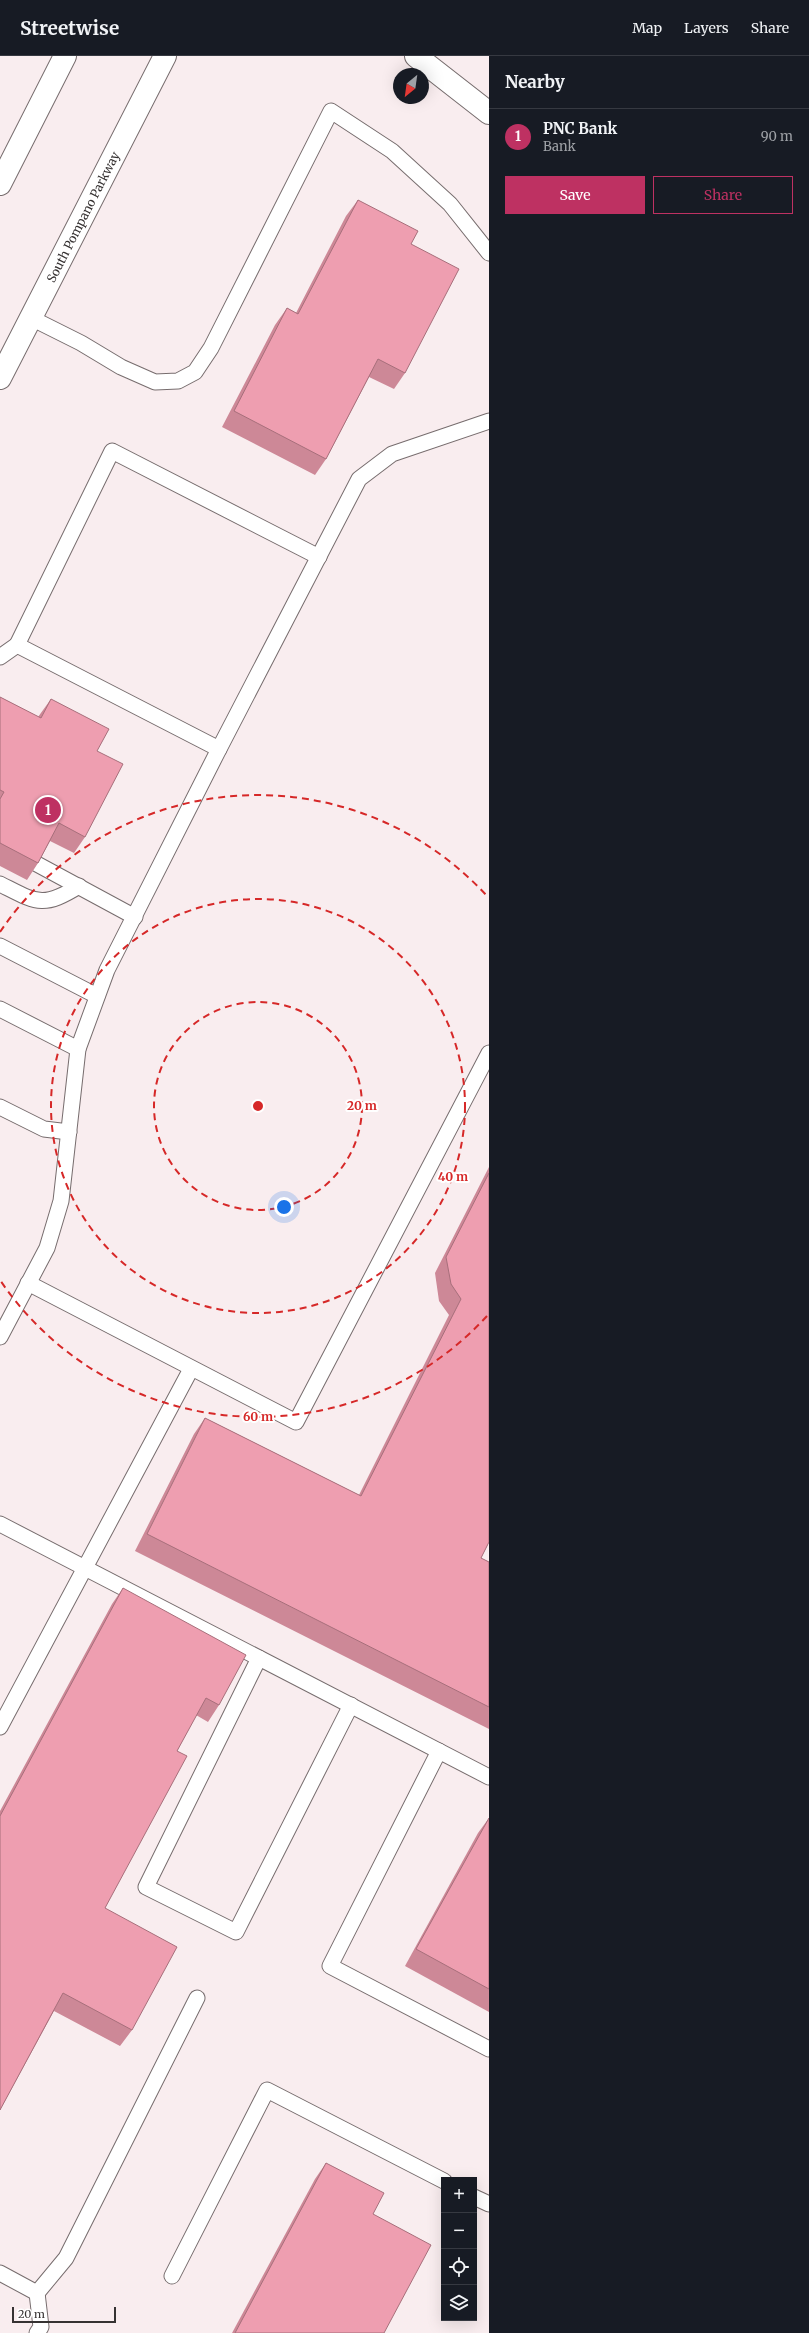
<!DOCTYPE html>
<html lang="en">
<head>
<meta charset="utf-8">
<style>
  :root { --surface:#171b24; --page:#20242c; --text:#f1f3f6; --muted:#9ea1a6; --line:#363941; --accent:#be3162 }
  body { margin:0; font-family:Merriweather,serif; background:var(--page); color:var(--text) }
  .controls { position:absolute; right:12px; bottom:12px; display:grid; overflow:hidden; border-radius:0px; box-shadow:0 4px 16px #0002 }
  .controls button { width:36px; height:36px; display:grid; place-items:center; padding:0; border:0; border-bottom:1px solid var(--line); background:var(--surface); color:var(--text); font:20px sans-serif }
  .compass { position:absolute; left:393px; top:12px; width:36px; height:36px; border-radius:50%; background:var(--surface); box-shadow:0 4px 16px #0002; rotate:209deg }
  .scale { position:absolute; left:12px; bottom:10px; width:104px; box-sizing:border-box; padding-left:4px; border:2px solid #363232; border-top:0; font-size:11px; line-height:14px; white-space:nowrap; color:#363232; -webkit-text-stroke:3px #fff; paint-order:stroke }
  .you { position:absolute; left:284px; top:1151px; width:14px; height:14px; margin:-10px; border:3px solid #fff; border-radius:50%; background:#1a73e8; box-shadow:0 0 0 6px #1a73e833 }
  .badge { display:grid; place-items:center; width:26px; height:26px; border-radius:50%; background:var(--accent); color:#fff; font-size:13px; font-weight:700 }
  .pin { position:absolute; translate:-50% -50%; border:2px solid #fff; box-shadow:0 1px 4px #0006 }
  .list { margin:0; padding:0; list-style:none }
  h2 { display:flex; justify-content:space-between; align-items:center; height:52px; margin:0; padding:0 16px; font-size:17px }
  h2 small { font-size:13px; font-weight:400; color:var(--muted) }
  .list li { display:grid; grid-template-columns:26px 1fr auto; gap:12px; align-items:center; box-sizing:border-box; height:56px; padding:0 16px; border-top:1px solid var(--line) }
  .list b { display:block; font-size:15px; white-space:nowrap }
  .list p { margin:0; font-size:13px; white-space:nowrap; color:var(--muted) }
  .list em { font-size:13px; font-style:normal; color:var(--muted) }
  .actions { display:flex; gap:8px; padding:12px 16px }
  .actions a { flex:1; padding:9px 0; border:1px solid var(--accent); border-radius:0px; text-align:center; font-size:14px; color:var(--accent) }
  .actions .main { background:var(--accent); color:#fff }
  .icon { flex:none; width:22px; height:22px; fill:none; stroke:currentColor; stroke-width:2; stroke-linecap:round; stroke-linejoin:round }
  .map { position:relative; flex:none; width:489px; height:2277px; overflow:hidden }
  header { display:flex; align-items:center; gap:24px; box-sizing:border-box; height:56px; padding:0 20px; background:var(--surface); border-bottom:1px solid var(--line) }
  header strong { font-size:19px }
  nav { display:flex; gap:22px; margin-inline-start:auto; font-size:14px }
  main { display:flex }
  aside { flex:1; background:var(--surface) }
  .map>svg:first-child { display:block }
</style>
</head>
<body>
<header>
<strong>Streetwise</strong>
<nav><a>Map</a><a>Layers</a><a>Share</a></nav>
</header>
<main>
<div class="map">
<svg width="489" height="2277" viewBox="0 0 489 2277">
  <rect width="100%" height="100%" fill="#f9edef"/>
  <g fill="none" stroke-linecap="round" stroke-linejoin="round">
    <defs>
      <g id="service">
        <polyline points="31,262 81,287 121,311 155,326 178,325 195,316 211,292 331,55 392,95 450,148 489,197"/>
        <polyline points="0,601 17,589"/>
        <polyline points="219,693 17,589 112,395 319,501"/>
        <polyline points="35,807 135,861"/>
        <path d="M0,828C36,846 42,853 79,830"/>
        <polyline points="0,890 97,940"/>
        <polyline points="0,953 78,993"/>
        <polyline points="0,1051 44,1073 69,1076"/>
        <polyline points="28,1227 296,1366 489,997"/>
        <polyline points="0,1281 47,1192 61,1145 78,993 107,914 219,693 359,423 392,398 489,365"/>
        <polyline points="0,1468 489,1721"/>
        <polyline points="259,1602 146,1831 236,1876 351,1649"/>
        <polyline points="0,1671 191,1313"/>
        <polyline points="439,1695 330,1910 489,1993"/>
        <polyline points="474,2141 489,2148"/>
        <polyline points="0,2217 37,2237 41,2271 37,2277"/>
        <polyline points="172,2220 267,2034 444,2125"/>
        <polyline points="37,2237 66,2202 197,1942"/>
      </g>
      <polyline id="tertiary" points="416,0 489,57"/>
      <g id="secondary">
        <polyline points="0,128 65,0"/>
        <polyline points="0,322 165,0"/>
      </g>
    </defs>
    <use href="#service" stroke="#776d6e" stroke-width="17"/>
    <use href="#tertiary" stroke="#776d6e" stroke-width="24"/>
    <use href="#secondary" stroke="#776d6e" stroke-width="24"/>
    <use href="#service" stroke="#fff" stroke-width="15"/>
    <use href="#tertiary" stroke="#fff" stroke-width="22"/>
    <use href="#secondary" stroke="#fff" stroke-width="22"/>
  </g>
  <g fill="#cd8897">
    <polygon points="358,144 411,188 405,317 394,333 369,321 326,403 315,419 222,371 275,269 287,252 296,257 346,160"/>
    <polygon points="0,641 38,661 51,643 97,695 85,781 74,797 50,785 38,807 27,824 0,810"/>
    <polygon points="489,1111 489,1486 481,1502 489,1506 489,1673 135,1495 194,1378 205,1362 359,1439 449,1259 439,1245 435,1217"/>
    <polygon points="123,1532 219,1649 208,1666 196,1659 177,1695 105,1852 132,1974 120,1990 54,1955 0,2054 0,1755 112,1548"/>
    <polygon points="489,1762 489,1956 405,1910 478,1777"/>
    <polygon points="326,2107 373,2158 384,2277 232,2277 315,2123"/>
  </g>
  <g fill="#ee9eb0" stroke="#a76f7b">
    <polygon points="358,144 418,175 411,188 459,213 405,317 378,303 326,403 234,355 287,252 298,258"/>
    <polygon points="0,641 41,662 51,643 109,673 97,695 123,708 85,781 59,767 38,807 0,787 0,743 4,736 0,734"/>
    <polygon points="489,1117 489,1486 481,1502 489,1506 489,1651 147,1478 205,1362 361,1440 461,1243 451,1228 446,1201"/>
    <polygon points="123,1532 246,1599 219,1649 206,1642 177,1695 187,1700 105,1852 177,1891 132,1974 63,1937 0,2054 0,1760"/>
    <polygon points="489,1762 489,1933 416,1893"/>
    <polygon points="326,2107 384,2137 373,2158 431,2189 384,2277 235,2277"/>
  </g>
  <g fill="none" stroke="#d62828" stroke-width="2" stroke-dasharray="7 5">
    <circle cx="258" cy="1050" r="104"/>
    <circle cx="258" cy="1050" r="207"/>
    <path d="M487 1260A311 311 0 0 1 0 1224M0 876A311 311 0 0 1 487 840"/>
  </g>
  <g text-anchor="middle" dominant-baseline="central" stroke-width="4" stroke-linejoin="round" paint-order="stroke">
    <g font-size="12" fill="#363232" stroke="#fff">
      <text transform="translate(83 161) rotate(-63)">South Pompano Parkway</text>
    </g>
  </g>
  <circle cx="258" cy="1050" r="6" fill="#d62828" stroke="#fff" stroke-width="2"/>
  <g font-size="12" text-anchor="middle" font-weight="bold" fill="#d62828" stroke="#fff" stroke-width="4" stroke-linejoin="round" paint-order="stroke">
    <text x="362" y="1054">20 m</text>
    <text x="453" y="1125">40 m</text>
    <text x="258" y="1365">60 m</text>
  </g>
</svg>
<div class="controls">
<button>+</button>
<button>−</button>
<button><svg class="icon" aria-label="locate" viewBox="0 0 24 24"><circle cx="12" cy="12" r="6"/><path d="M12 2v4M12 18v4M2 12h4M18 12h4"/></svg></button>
<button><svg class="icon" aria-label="layers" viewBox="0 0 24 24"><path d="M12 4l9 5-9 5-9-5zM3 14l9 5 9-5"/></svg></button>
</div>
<svg class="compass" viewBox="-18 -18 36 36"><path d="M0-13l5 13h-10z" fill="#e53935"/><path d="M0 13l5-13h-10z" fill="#9ea1a6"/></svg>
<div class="scale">20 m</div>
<div class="you"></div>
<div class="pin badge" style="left:48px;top:754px">1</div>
</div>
<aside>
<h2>Nearby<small></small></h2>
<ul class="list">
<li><span class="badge">1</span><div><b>PNC Bank</b><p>Bank</p></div><em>90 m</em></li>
</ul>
<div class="actions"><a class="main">Save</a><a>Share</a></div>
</aside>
</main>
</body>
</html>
